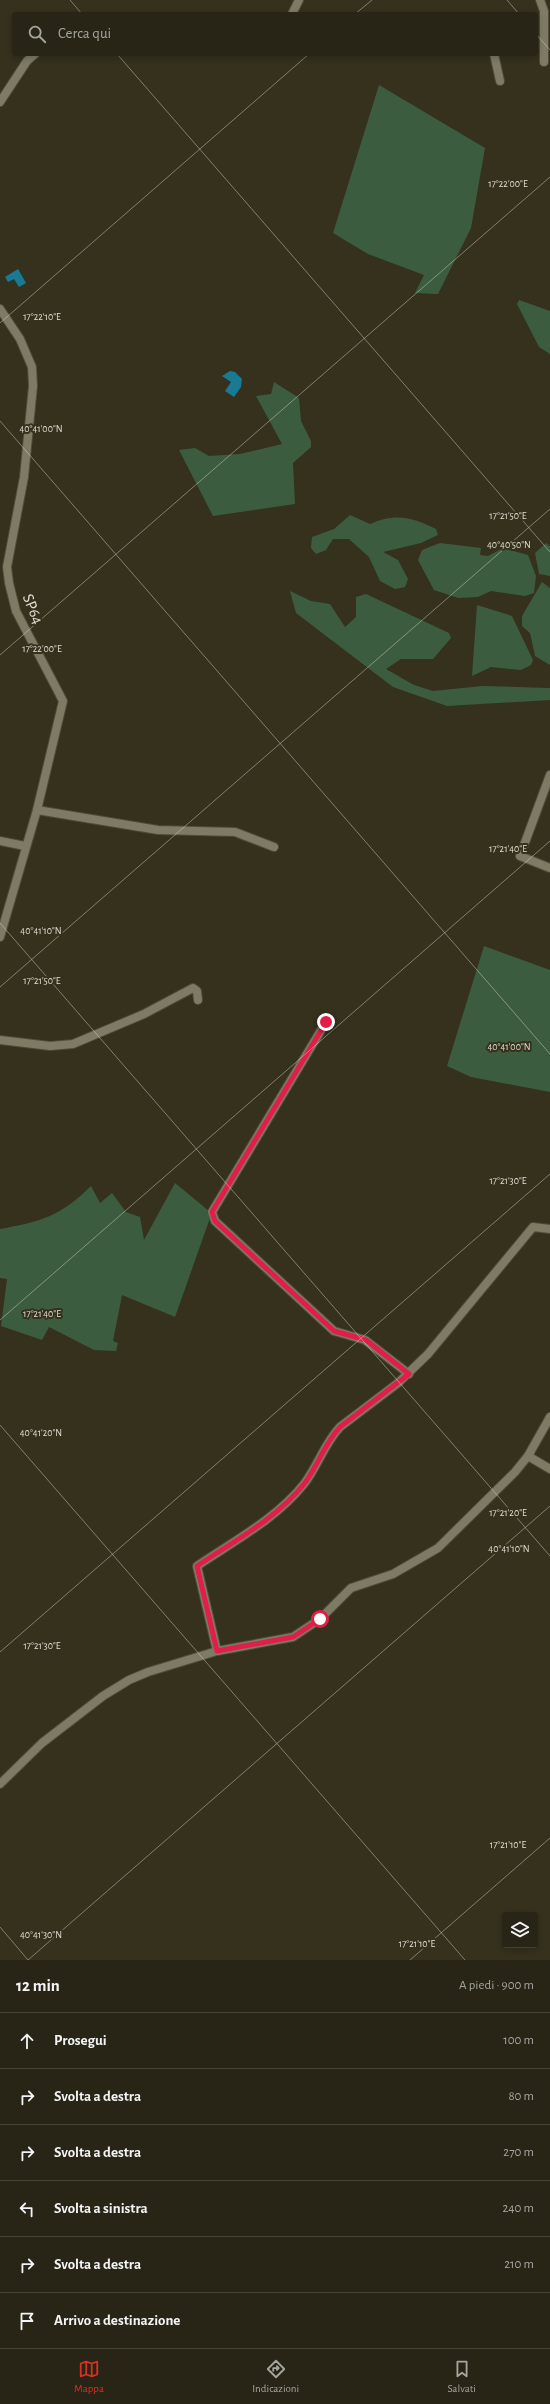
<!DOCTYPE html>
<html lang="it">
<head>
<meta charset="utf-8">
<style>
  :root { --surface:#282516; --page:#302d1f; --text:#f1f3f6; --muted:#a5a5a1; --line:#444235; --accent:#d93025 }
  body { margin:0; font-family:"Alegreya Sans",sans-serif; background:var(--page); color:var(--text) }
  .controls { position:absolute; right:12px; bottom:12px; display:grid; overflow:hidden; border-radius:4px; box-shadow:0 2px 6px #0003 }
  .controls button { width:36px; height:36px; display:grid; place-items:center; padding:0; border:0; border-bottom:1px solid var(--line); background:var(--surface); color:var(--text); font:20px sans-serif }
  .stop { position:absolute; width:12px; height:12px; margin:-9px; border:3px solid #e11d48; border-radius:50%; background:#fff }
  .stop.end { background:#e11d48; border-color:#fff; box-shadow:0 1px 4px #0008 }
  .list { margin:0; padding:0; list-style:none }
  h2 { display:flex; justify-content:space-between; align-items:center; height:52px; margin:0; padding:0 16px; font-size:17px }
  h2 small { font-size:13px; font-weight:400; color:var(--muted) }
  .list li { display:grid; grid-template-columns:26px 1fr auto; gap:12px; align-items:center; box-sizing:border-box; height:56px; padding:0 16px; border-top:1px solid var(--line) }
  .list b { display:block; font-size:15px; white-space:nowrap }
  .list em { font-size:13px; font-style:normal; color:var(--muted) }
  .icon { flex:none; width:22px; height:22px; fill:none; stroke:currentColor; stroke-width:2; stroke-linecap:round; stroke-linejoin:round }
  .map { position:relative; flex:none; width:550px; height:1960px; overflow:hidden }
  .search { position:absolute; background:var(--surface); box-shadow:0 2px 6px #0003; left:12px; right:12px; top:12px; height:44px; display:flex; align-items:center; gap:10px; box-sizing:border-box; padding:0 14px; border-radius:4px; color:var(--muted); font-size:15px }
  .sheet { height:388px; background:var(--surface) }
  nav { display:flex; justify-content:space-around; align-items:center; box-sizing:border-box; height:56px; border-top:1px solid var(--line); background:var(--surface); font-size:11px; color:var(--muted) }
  nav a { display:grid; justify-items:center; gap:2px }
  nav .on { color:var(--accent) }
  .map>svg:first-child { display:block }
</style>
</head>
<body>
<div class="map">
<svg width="550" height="1960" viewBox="0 0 550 1960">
  <rect width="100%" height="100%" fill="#35311d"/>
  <g fill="#3c5c40">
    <polygon points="379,85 485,148 471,228 438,294 415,293 424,275 368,254 333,233"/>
    <polygon points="519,300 550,311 550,354 539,347 517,304"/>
    <polygon points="274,382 299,398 301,421 311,441 311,447 293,463 295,504 213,516 179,450 195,448 209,456 240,454 282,444 256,396 271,394"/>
    <path d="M350,515L370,524C395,513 412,517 436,529L438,535L421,543L383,552L398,560L408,579L405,587L395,589L380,581L369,557L349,539H333L326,550L316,554L311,548L312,537L334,529Z"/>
    <polygon points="440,543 481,548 480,555 488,556 503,548 528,555 536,576 534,593 525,596 491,591 478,597 458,598 434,590 418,560 422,550"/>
    <polygon points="546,543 550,546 550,576 539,574 535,553"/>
    <polygon points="542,582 550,588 550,665 535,656 530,633 522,626 522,616"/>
    <polygon points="290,591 311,601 330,604 345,627 356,617 356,597 366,594 449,633 451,638 433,659 401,659 386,669 414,685 433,691 482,686 550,688 550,700 447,706 393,687 296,613"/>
    <polygon points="477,605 512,616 533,660 531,665 521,670 491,667 472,676"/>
    <polygon points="484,946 550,970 550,1092 471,1077 447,1066"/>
    <path d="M175,1183L209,1211L210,1218L175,1317L122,1295L113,1341L118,1343L116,1351L94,1350L49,1327L42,1340L1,1326L7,1279L0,1278V1229C40,1222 61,1216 91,1186L100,1203L112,1193L126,1212L140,1217L144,1240Z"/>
  </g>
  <g fill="#197a96">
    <polygon points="18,269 26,283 19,287 14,279 8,282 5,277"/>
    <polygon points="230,371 235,372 242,379 241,387 234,397 225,391 231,382 222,376"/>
  </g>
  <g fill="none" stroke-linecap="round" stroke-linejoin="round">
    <defs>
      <g id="minor">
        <polyline points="540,0 544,11 544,62"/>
        <polyline points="292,14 299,0"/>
        <polyline points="494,54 500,81"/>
        <polyline points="0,102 27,61 35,54"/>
        <polyline points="0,309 20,339 32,367 33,386 24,477 7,567 9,583 16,611 63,701 37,810 0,937"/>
        <polyline points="550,775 520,856 550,868"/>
        <polyline points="37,810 158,830 235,832 274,847"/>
        <polyline points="0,841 25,846"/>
        <polyline points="326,1022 212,1212 215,1221 334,1331 365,1340 409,1374"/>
        <polyline points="0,1040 50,1046 73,1044 144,1014 193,988 197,991 198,1000"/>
        <polyline points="528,1456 550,1469"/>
        <path d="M217,1651L197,1566C234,1541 276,1519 304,1484C318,1466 324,1444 340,1427L398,1383L428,1354L533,1227L550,1229"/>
        <polyline points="0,1784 42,1743 103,1696 129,1680 148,1672 217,1651 293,1637 320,1619 351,1588 393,1574 438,1548 515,1472 528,1456 550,1417"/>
      </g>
    </defs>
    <use href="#minor" stroke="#504c3b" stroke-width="10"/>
    <use href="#minor" stroke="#7f7a64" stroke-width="8"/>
  </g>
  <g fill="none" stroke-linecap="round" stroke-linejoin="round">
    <path stroke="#e11d48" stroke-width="5" d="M320,1619L293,1637L217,1651L197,1566C234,1541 276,1519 304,1484C318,1466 324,1444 340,1427L409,1374L366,1340L334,1331L215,1221L212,1212L326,1022"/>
  </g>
  <path fill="none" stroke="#e0ded1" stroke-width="1" stroke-opacity="0.45" d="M70,0L82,14M507,0L519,14M355,14L372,0M536,34L550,50M117,54L550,552M0,323L309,54M0,421L550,1054M0,655L550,177M0,923L550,1556M0,987L550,509M0,1320L550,841M0,1425L465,1960M0,1652L550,1174M0,1927L28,1960M28,1960L550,1506M410,1960L550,1838"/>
  <g text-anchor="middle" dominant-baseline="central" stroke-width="4" stroke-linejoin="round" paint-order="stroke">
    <g font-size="16" fill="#e0ded1" stroke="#35311d">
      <text transform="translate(33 609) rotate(68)">SP64</text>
    </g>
  </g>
  <g font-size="10" text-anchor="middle" fill="#e0ded1" stroke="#35311d" stroke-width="4" stroke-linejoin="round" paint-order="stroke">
    <text x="508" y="187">17°22'00"E</text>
    <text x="42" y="320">17°22'10"E</text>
    <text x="41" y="432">40°41'00"N</text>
    <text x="508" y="519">17°21'50"E</text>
    <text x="509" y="548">40°40'50"N</text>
    <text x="42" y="652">17°22'00"E</text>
    <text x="508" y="852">17°21'40"E</text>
    <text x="41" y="934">40°41'10"N</text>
    <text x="42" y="984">17°21'50"E</text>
    <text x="509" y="1050">40°41'00"N</text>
    <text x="508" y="1184">17°21'30"E</text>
    <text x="42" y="1317">17°21'40"E</text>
    <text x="41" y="1436">40°41'20"N</text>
    <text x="508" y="1516">17°21'20"E</text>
    <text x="509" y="1552">40°41'10"N</text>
    <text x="42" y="1649">17°21'30"E</text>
    <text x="508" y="1848">17°21'10"E</text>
    <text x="41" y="1938">40°41'30"N</text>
    <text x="417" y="1947">17°21'10"E</text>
  </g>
</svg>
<div class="controls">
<button><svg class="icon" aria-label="layers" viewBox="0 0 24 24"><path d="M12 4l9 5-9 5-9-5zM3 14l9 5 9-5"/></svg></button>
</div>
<div class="stop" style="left:320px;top:1619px"></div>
<div class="stop end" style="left:326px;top:1022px"></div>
<div class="search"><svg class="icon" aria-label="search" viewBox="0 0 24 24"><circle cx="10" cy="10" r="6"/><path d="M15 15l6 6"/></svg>Cerca qui</div>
</div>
<section class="sheet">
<h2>12 min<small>A piedi · 900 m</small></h2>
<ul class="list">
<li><svg class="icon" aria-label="ahead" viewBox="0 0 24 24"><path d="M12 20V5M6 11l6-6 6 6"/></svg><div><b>Prosegui</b></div><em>100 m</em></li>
<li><svg class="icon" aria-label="right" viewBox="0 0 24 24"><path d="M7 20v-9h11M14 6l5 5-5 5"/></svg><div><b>Svolta a destra</b></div><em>80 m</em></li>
<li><svg class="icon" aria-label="right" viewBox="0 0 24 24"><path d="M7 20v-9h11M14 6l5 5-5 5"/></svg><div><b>Svolta a destra</b></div><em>270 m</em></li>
<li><svg class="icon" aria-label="left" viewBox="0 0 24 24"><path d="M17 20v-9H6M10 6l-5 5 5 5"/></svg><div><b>Svolta a sinistra</b></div><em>240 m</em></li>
<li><svg class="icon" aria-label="right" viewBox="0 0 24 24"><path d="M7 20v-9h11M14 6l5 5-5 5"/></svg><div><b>Svolta a destra</b></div><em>210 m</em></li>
<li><svg class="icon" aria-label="arrive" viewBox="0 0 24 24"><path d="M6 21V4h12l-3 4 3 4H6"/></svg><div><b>Arrivo a destinazione</b></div></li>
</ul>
</section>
<nav>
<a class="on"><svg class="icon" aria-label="map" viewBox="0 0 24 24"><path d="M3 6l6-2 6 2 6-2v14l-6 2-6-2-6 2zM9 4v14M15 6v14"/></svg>Mappa</a>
<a><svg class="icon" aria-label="directions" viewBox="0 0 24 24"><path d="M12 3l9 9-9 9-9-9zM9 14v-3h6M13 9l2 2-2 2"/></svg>Indicazioni</a>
<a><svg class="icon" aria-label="saved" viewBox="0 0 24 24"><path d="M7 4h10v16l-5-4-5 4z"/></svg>Salvati</a>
</nav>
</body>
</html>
